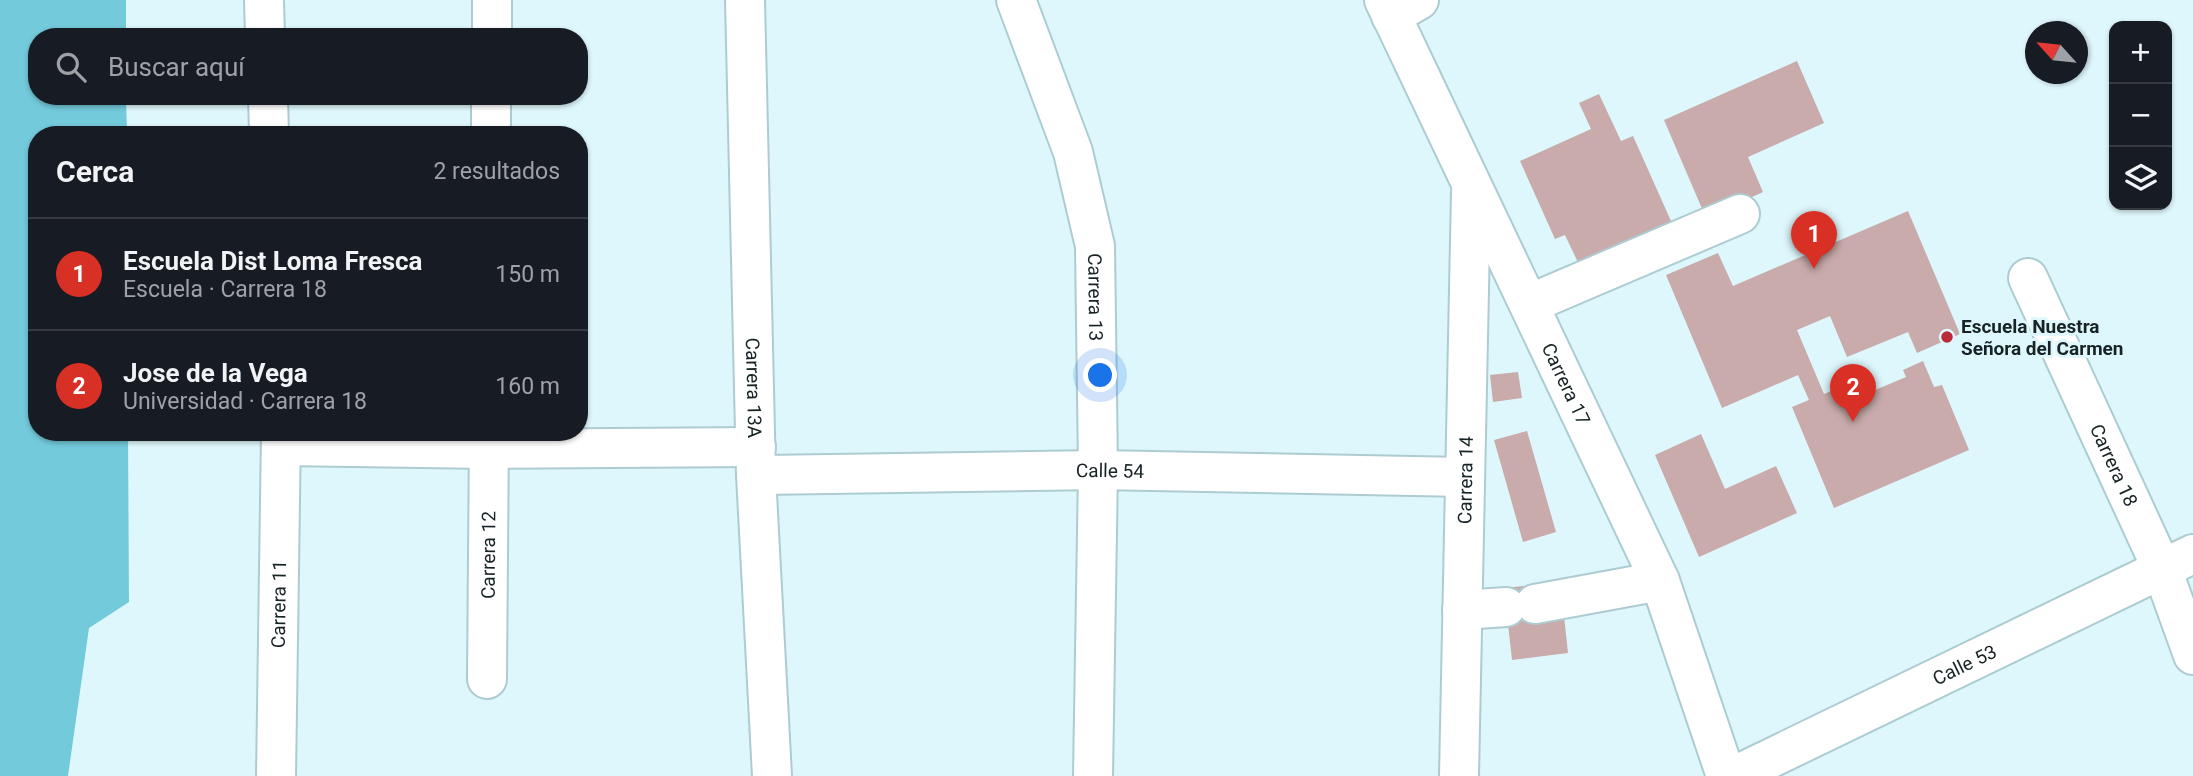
<!DOCTYPE html>
<html lang="es">
<head>
<meta charset="utf-8">
<style>
  :root { --surface:#171b24; --page:#20242c; --text:#f1f3f6; --muted:#9ea1a6; --line:#363941; --accent:#d93025 }
  body { margin:0; font-family:Roboto,sans-serif; background:var(--page); color:var(--text) }
  .controls { position:absolute; right:21px; top:21px; display:grid; overflow:hidden; border-radius:14px; box-shadow:0 2px 5px #0004 }
  .controls button { width:63px; height:63px; display:grid; place-items:center; padding:0; border:0; border-bottom:2px solid var(--line); background:var(--surface); color:var(--text); font:35px sans-serif }
  .compass { position:absolute; left:2025px; top:21px; width:63px; height:63px; border-radius:50%; background:var(--surface); box-shadow:0 2px 5px #0004; rotate:297deg }
  .you { position:absolute; left:1101px; top:376px; width:24px; height:24px; margin:-18px; border:5px solid #fff; border-radius:50%; background:#1a73e8; box-shadow:0 0 0 10px #1a73e833 }
  .badge { display:grid; place-items:center; width:46px; height:46px; border-radius:50%; background:var(--accent); color:#fff; font-size:23px; font-weight:700 }
  .pin { position:absolute; translate:-50% -58px; filter:drop-shadow(0 2px 4px #0008) }
  .pin::after { content:''; position:absolute; top:37px; width:24px; height:21px; background:inherit; clip-path:polygon(0 0,100% 0,50% 100%) }
  .list { margin:0; padding:0; list-style:none }
  h2 { display:flex; justify-content:space-between; align-items:center; height:91px; margin:0; padding:0 28px; font-size:30px }
  h2 small { font-size:23px; font-weight:400; color:var(--muted) }
  .list li { display:grid; grid-template-columns:46px 1fr auto; gap:21px; align-items:center; box-sizing:border-box; height:112px; padding:0 28px; border-top:2px solid var(--line) }
  .list b { display:block; font-size:26px; white-space:nowrap }
  .list p { margin:0; font-size:23px; white-space:nowrap; color:var(--muted) }
  .list em { font-size:23px; font-style:normal; color:var(--muted) }
  .icon { flex:none; width:38px; height:38px; fill:none; stroke:currentColor; stroke-width:2; stroke-linecap:round; stroke-linejoin:round }
  .map { position:relative; flex:none; width:2193px; height:776px; overflow:hidden }
  .search { position:absolute; background:var(--surface); box-shadow:0 2px 5px #0004; left:28px; top:28px; width:560px; height:77px; display:flex; align-items:center; gap:18px; box-sizing:border-box; padding:0 24px; border-radius:28px; color:var(--muted); font-size:26px }
  .panel { position:absolute; background:var(--surface); box-shadow:0 2px 5px #0004; left:28px; top:126px; width:560px; height:315px; border-radius:28px }
  .map>svg:first-child { display:block }
</style>
</head>
<body>
<div class="map">
<svg width="2193" height="776" viewBox="0 0 2193 776">
  <rect width="100%" height="100%" fill="#def7fc"/>
  <polygon fill="#73cadb" points="0,0 126,0 126,37 37,37 37,96 126,96 127,135 37,135 37,432 128,432 129,602 89,628 68,776 0,776"/>
  <g fill="#c8abaa">
    <polygon points="1797,61 1824,123 1748,157 1763,192 1706,218 1664,120"/>
    <polygon points="1599,94 1621,141 1633,136 1675,230 1583,273 1565,235 1555,239 1520,161 1591,129 1579,103"/>
    <polygon points="1908,211 1960,334 1917,353 1908,332 1847,357 1830,316 1797,330 1824,394 1848,384 1854,399 1906,377 1903,370 1923,361 1934,387 1942,385 1969,450 1834,508 1792,407 1809,400 1798,375 1722,408 1666,275 1718,253 1733,286"/>
    <polygon points="1518,372 1522,398 1493,402 1490,375"/>
    <polygon points="1527,431 1556,532 1523,542 1494,440"/>
    <polygon points="1701,434 1725,489 1776,466 1797,513 1699,557 1655,455"/>
    <polygon points="1534,585 1564,616 1568,653 1512,660 1504,588"/>
  </g>
  <g fill="none" stroke-linecap="round" stroke-linejoin="round">
    <defs>
      <g id="minor">
        <polyline points="264,0 265,37"/>
        <path id="s1" d="M745,0L756,475L772,776"/>
        <path id="s2" d="M1016,0L1073,152L1095,246L1098,470L1093,776"/>
        <polyline points="1391,16 1419,0"/>
        <polyline points="492,37 492,0"/>
        <polyline points="268,96 269,135"/>
        <polyline points="491,135 491,96"/>
        <path id="s3" d="M2028,278L2162,569L2193,655"/>
        <polyline points="1529,304 1740,214"/>
        <polyline points="282,446 489,449 756,447"/>
        <path id="s4" d="M756,475L1098,470L1465,477"/>
        <polyline points="1535,604 1660,581"/>
        <polyline points="1462,610 1506,607"/>
        <path id="s5" d="M487,679L489,432"/>
        <path id="s6" d="M276,776L281,432"/>
        <path id="s7" d="M1734,776L2193,554"/>
      </g>
      <g id="major">
        <path id="s8" d="M1384,0L1660,581L1726,776"/>
        <path id="s9" d="M1459,776L1471,192"/>
      </g>
    </defs>
    <use href="#minor" stroke="#adccd2" stroke-width="42"/>
    <use href="#major" stroke="#adccd2" stroke-width="42"/>
    <use href="#minor" stroke="#fff" stroke-width="38"/>
    <use href="#major" stroke="#fff" stroke-width="38"/>
  </g>
  <circle fill="#ba283a" stroke="#def7fc" stroke-width="2.5" cx="1947" cy="337" r="7"/>
  <g text-anchor="middle" dominant-baseline="central" stroke-width="6" stroke-linejoin="round" paint-order="stroke">
    <g font-size="19" fill="#172325" stroke="#def7fc">
      <text stroke="none"><textPath href="#s2" startOffset="310">Carrera 13</textPath></text>
      <text stroke="none"><textPath href="#s8" startOffset="425">Carrera 17</textPath></text>
      <text stroke="none"><textPath href="#s1" startOffset="388">Carrera 13A</textPath></text>
      <text stroke="none"><textPath href="#s3" startOffset="206">Carrera 18</textPath></text>
      <text stroke="none"><textPath href="#s4" startOffset="354">Calle 54</textPath></text>
      <text stroke="none"><textPath href="#s9" startOffset="296">Carrera 14</textPath></text>
      <text stroke="none"><textPath href="#s5" startOffset="124">Carrera 12</textPath></text>
      <text stroke="none"><textPath href="#s6" startOffset="172">Carrera 11</textPath></text>
      <text stroke="none"><textPath href="#s7" startOffset="256">Calle 53</textPath></text>
    </g>
    <g font-size="19" font-weight="bold" fill="#172325" stroke="#def7fc" text-anchor="start">
      <text x="1961" y="326">Escuela Nuestra<tspan x="1961" dy="22">Señora del Carmen</tspan></text>
    </g>
  </g>
</svg>
<div class="controls">
<button>+</button>
<button>−</button>
<button><svg class="icon" aria-label="layers" viewBox="0 0 24 24"><path d="M12 4l9 5-9 5-9-5zM3 14l9 5 9-5"/></svg></button>
</div>
<svg class="compass" viewBox="-18 -18 36 36"><path d="M0-13l5 13h-10z" fill="#e53935"/><path d="M0 13l5-13h-10z" fill="#9ea1a6"/></svg>
<div class="you"></div>
<div class="pin badge" style="left:1814px;top:269px">1</div>
<div class="pin badge" style="left:1853px;top:422px">2</div>
<div class="search"><svg class="icon" aria-label="search" viewBox="0 0 24 24"><circle cx="10" cy="10" r="6"/><path d="M15 15l6 6"/></svg>Buscar aquí</div>
<section class="panel">
<h2>Cerca<small>2 resultados</small></h2>
<ul class="list">
<li><span class="badge">1</span><div><b>Escuela Dist Loma Fresca</b><p>Escuela · Carrera 18</p></div><em>150 m</em></li>
<li><span class="badge">2</span><div><b>Jose de la Vega</b><p>Universidad · Carrera 18</p></div><em>160 m</em></li>
</ul>
</section>
</div>
</body>
</html>
